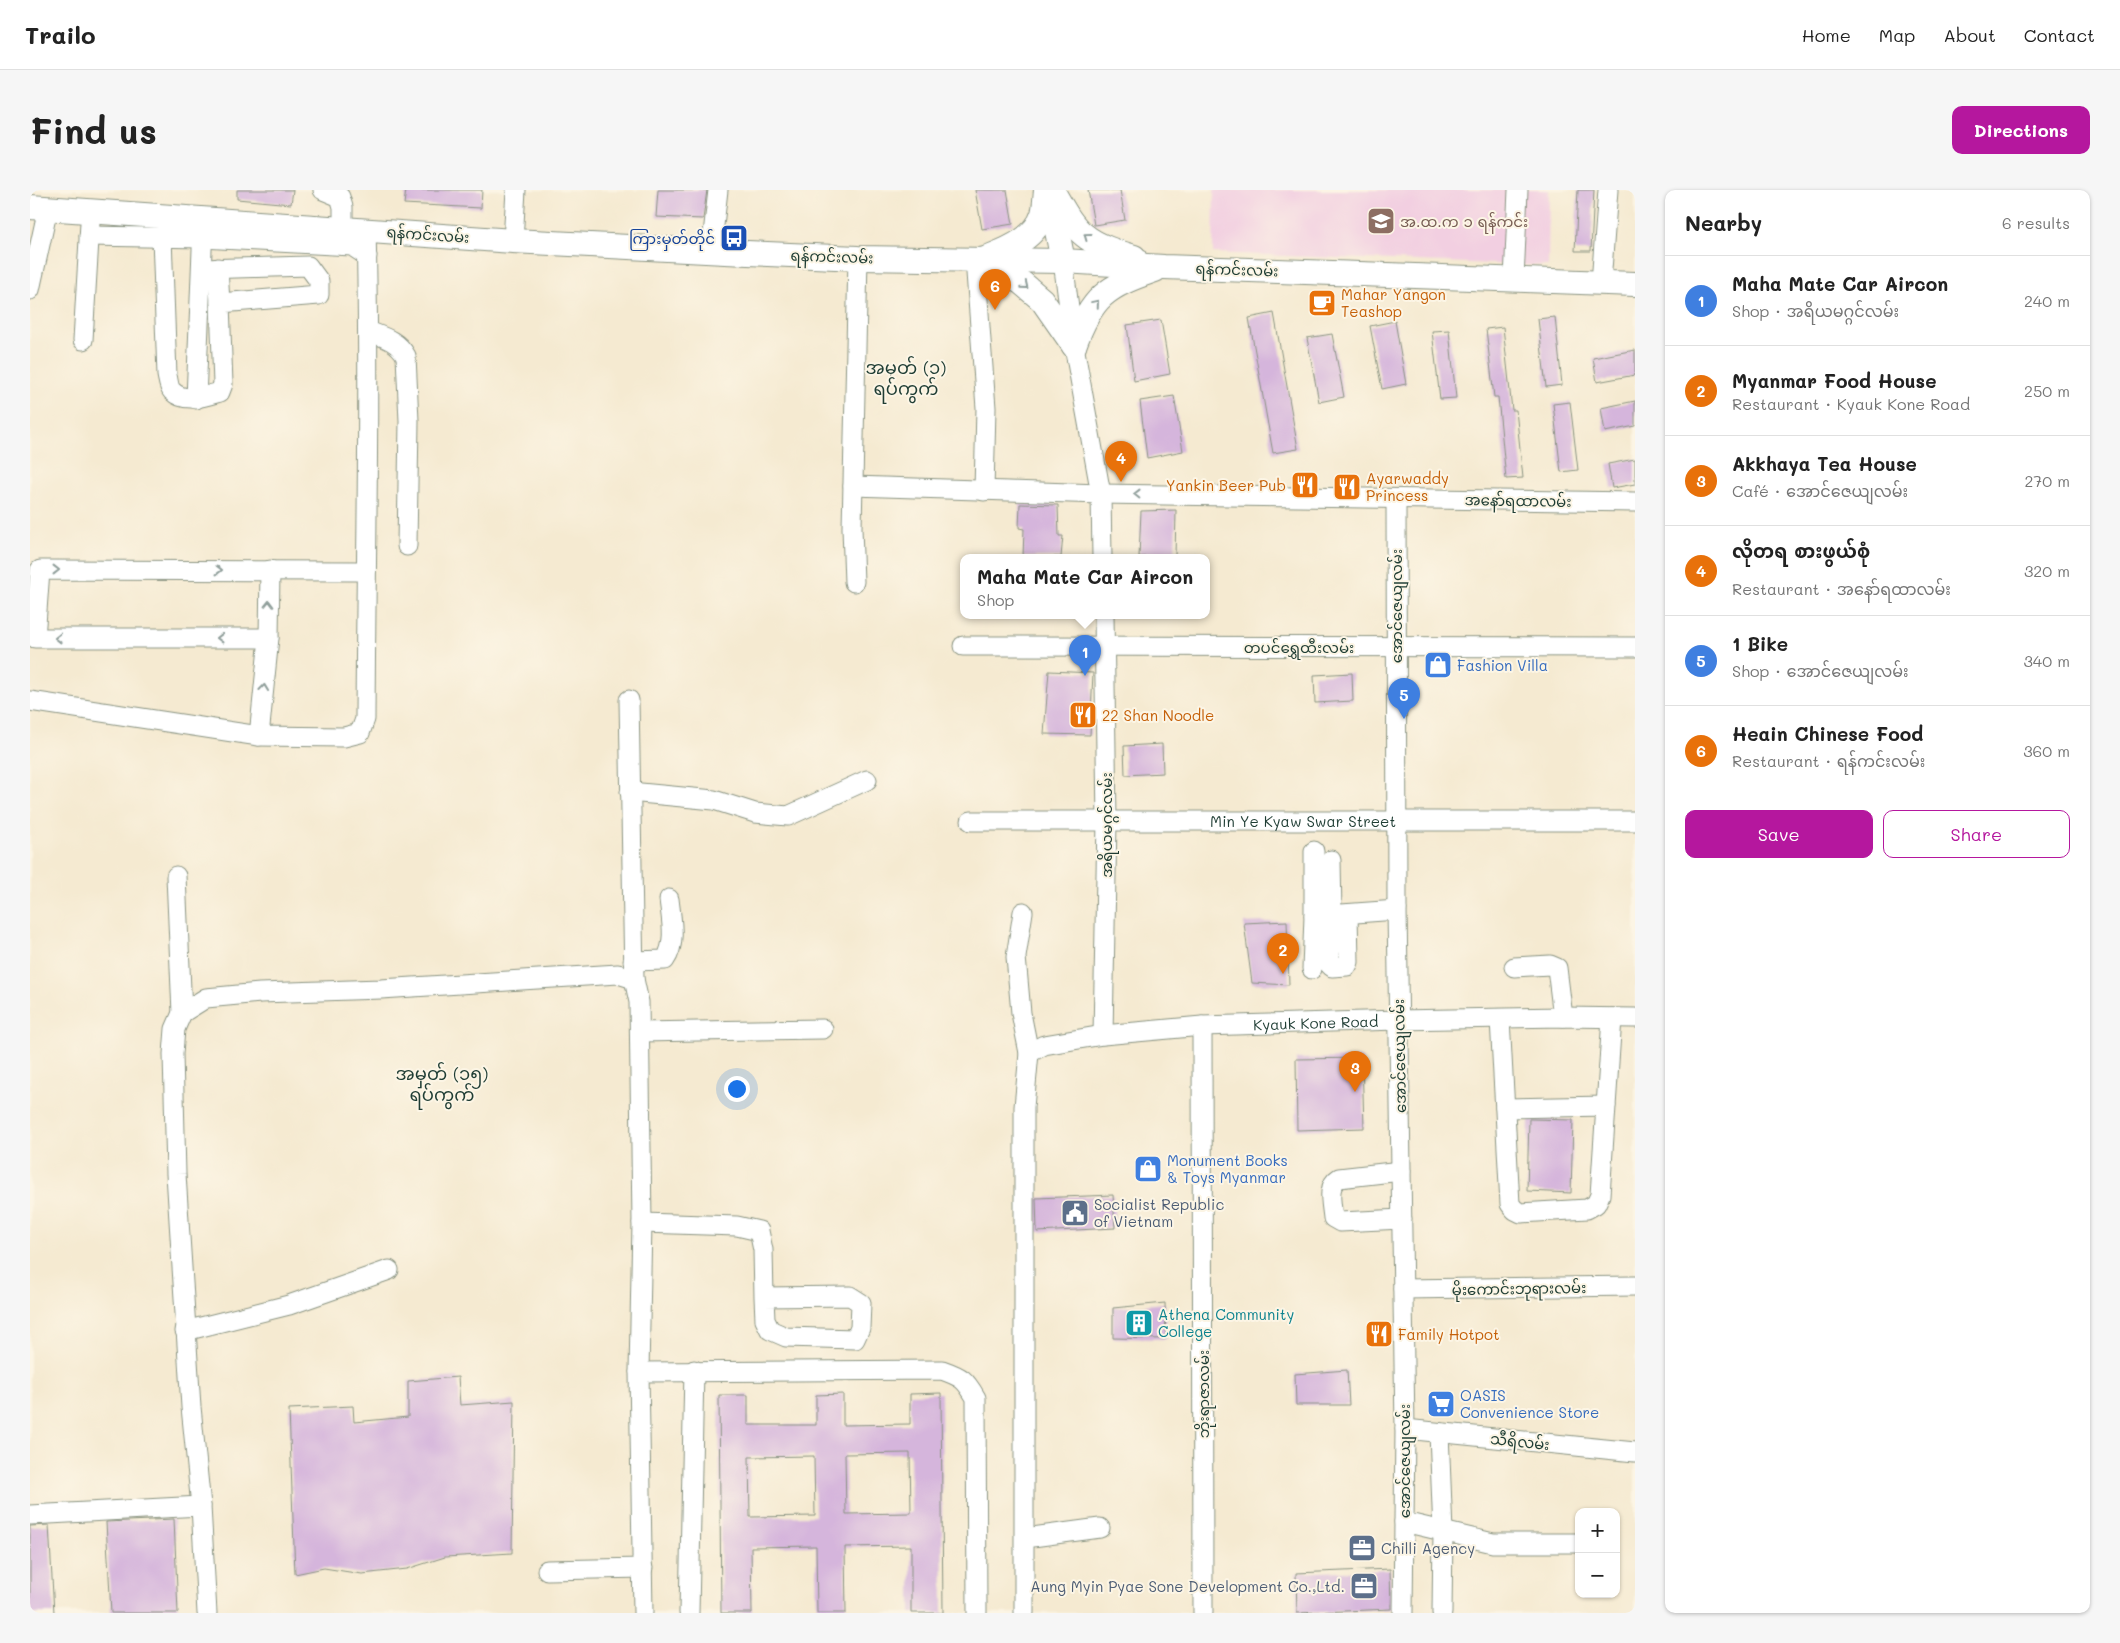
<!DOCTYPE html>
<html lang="en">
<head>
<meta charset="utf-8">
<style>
  :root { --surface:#fff; --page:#f6f6f6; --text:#222; --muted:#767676; --line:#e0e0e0; --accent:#b5179e }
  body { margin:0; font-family:Mali,"Noto Sans Myanmar",sans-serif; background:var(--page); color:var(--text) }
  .controls { position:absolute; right:15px; bottom:15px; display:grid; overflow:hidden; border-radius:10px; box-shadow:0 1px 4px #0004 }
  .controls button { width:45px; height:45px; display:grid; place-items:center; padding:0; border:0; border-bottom:1px solid var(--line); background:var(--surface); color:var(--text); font:25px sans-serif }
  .you { position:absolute; left:706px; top:898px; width:18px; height:18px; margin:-12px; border:4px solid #fff; border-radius:50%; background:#1a73e8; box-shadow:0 0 0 8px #1a73e833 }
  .badge { display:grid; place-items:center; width:32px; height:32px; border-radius:50%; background:var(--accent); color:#fff; font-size:16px; font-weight:700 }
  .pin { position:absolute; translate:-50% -41px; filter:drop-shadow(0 1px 2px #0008) }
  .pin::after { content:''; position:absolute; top:26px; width:18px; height:15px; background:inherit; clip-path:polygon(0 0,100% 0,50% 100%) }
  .popup { position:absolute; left:930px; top:364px; width:250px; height:65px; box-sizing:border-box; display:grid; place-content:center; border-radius:10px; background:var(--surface); filter:drop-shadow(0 1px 4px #0005); font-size:16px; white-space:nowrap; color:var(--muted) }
  .popup b { font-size:19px; color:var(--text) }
  .popup::after { content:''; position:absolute; left:50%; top:100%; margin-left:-10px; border:10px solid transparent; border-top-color:var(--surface) }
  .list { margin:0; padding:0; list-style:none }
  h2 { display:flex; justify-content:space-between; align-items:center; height:65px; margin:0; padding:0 20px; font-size:21px }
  h2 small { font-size:16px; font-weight:400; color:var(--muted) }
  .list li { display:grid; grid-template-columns:32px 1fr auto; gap:15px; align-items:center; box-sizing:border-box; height:90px; padding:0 20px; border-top:1px solid var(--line) }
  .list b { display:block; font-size:19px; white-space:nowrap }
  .list p { margin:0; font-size:16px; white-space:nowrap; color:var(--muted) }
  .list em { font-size:16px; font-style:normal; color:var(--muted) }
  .actions { display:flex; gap:10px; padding:15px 20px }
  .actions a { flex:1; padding:11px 0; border:1px solid var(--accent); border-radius:10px; text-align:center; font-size:18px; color:var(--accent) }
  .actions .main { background:var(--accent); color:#fff }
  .map { position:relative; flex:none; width:1605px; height:1423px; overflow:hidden; border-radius:10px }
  header { display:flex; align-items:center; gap:30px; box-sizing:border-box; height:70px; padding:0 25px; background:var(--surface); border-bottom:1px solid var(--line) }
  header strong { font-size:24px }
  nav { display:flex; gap:28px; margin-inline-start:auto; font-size:18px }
  .intro { display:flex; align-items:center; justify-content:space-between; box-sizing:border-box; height:120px; padding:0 30px }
  h1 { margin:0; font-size:35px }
  .button { padding:12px 22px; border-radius:10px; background:var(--accent); color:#fff; font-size:18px; font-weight:700 }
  main { display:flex; gap:30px; padding:0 30px }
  aside { flex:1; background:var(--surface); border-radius:10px; box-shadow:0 1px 4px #0004 }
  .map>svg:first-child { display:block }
</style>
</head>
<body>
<header>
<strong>Trailo</strong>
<nav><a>Home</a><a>Map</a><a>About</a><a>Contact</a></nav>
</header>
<div class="intro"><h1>Find us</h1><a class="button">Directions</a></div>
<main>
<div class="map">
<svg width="1605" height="1423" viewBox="0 0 1605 1423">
  <rect width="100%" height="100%" fill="#fcf5e5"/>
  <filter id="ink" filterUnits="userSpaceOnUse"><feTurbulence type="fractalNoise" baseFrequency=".02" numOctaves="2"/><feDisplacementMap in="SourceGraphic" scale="10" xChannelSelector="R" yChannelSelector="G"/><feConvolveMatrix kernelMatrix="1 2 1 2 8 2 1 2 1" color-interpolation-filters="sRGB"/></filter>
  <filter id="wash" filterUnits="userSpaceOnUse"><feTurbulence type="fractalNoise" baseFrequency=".0096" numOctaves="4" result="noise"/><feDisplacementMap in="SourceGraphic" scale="20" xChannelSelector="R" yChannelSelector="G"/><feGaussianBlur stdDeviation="1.12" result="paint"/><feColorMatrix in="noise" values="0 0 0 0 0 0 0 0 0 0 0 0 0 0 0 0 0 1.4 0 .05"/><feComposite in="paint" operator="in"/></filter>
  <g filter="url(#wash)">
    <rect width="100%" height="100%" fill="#f5ead1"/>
    <polygon fill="#f2cfe1" points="1184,0 1519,0 1518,76 1183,63"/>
    <g id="blocks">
      <g fill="#d5b5dc" fill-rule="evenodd">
        <polygon points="207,0 263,0 261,14 207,9"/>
        <polygon points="376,0 452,0 451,18 374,14"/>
        <polygon points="628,0 677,0 673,29 626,27"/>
        <polygon points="945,0 977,0 983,34 952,39"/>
        <polygon points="1058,0 1090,0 1095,30 1064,35"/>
        <polygon points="1548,0 1564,0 1561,61 1545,61"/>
        <polygon points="1244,123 1268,259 1243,263 1219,128"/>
        <polygon points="1525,127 1532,195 1516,197 1508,129"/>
        <polygon points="1131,130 1140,184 1104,191 1097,135"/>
        <polygon points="1365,131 1376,194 1352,199 1340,136"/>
        <polygon points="1473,137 1482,220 1486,220 1493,288 1476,289 1468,207 1464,207 1456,139"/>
        <polygon points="1419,140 1426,208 1410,209 1402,141"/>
        <polygon points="1302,144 1314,207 1289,212 1277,148"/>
        <polygon points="1605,160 1605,185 1567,192 1563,168"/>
        <polygon points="1144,206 1153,261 1117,268 1110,211"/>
        <polygon points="1605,211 1605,236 1575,242 1571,218"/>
        <polygon points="1540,212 1548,280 1531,282 1523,214"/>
        <polygon points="1605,269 1605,294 1582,298 1578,274"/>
        <polygon points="990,314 1028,315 1029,346 1033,346 1031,367 993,367 994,339 989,338"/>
        <polygon points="1146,320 1145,367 1109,367 1111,321"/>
        <polygon points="1019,481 1063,483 1060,545 1014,544"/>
        <polygon points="1322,483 1323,511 1285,513 1284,485"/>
        <polygon points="1132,554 1133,583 1095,585 1094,556"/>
        <polygon points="1257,731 1259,795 1222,793 1214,733"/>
        <polygon points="1332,868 1334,938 1267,940 1266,869"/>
        <polygon points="1499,929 1543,930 1541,1003 1497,1001"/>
        <polygon points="1083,1005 1085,1038 1007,1042 1006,1008"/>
        <polygon points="1135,1113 1136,1149 1083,1148 1083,1118"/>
        <polygon points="1317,1180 1319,1215 1266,1215 1265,1184"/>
        <polygon points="428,1187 430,1215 484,1211 482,1363 415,1367 377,1379 332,1384 294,1378 265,1384 259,1219 323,1216 324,1232 378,1227 378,1191"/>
        <path d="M911,1203L913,1423H881V1356L815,1357L816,1423H787L786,1356L721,1357L722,1423H691L689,1205H718V1235H786V1205L813,1204V1235L880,1234V1204ZM880,1263L881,1323L816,1324L815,1264ZM784,1266L785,1326L720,1327L719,1267Z"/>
        <polygon points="144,1329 148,1423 81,1423 76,1332"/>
        <polygon points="19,1335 24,1423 0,1423 0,1336"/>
        <polygon points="1360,1379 1361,1419 1267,1423 1266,1383"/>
      </g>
    </g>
  </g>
  <g filter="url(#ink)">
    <use href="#blocks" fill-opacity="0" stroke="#8a9482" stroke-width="1"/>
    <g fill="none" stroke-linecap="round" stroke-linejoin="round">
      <defs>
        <g id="minor">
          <polyline points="293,0 310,7 313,17 313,37"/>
          <polyline points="59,46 172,48 322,56 337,66"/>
          <path d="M132,47L137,185C138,190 139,198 142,201C155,214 176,206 190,202L193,194L190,113L289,105V91L278,76L172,79"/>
          <polyline points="483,51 486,0"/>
          <polyline points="681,62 688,0"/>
          <polyline points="945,69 956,218 954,301"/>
          <polyline points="1033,71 1044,156 1071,304 1072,367"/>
          <polyline points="188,78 190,113"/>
          <polyline points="1484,90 1488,0"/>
          <polyline points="1571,93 1578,0"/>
          <polyline points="0,100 18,18"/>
          <path d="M338,141C354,147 368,151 376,166L379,231L377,356"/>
          <polyline points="53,150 60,33"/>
          <polyline points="166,209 173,35"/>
          <polyline points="823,296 1071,304 1605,312"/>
          <polyline points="1366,309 1367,720 1375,1239 1373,1423"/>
          <polyline points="824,392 822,338 828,68"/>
          <polyline points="239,448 5,448 10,380 336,381"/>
          <polyline points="933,456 1605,457"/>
          <polyline points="599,510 604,789"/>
          <path d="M0,511L229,546L314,547L330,543L335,529C336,365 340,202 336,39"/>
          <polyline points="229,546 239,448 240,380"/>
          <polyline points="600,602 684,610 725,623 758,626 837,590"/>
          <path id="s1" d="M941,631H1605"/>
          <polyline points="1284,661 1284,726 1367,720"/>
          <polyline points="1301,670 1302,725 1299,774 1302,777 1317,776 1319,772 1318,724"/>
          <polyline points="146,686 152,823"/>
          <polyline points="993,722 986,767 991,823 999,863 994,917 994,1423"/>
          <path d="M603,771L635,770C647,753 641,728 639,709"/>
          <polyline points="1484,777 1520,775 1527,778 1533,827"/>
          <polyline points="1282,779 1284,726"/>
          <polyline points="1470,829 1480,1014 1485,1020 1491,1023 1557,1019 1566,1014 1570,1005 1582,828"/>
          <polyline points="1172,836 1173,1423"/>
          <polyline points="610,842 793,839"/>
          <polyline points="1073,845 1077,631 1074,425"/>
          <path id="s2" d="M999,863L1014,855L1073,845L1172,836L1368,830L1533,827L1605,828"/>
          <polyline points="1475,918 1576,916"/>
          <path d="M1371,981L1309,988C1296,996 1302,1015 1303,1028L1310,1032L1372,1029"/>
          <polyline points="612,1033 707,1036 729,1041 733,1060 734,1107 820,1106 831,1113 830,1138 825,1149 756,1147 740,1140 735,1130 734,1107"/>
          <polyline points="1373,1099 1605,1096"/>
          <polyline points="155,1141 259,1115 359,1080"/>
          <path d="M609,1182L912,1180C932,1187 935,1189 946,1208L947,1423"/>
          <polyline points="1375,1239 1605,1262"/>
          <polyline points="1409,1243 1413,1342 1412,1423"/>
          <polyline points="0,1325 171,1316"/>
          <polyline points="1374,1332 1463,1353 1549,1353"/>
          <polyline points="995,1348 1070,1338"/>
          <polyline points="517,1380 613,1378"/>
          <polyline points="177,1423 171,1316 161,1217 146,984 143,864 145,839 152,823 176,808 230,803 351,799 588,784 604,789 609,812 612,1033 609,1182 613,1423"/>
          <polyline points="659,1423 664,1180"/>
        </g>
        <g id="major">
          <path d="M1022,0C1031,15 1040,34 1054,45C1067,56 1087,62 1104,67"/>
          <polyline points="1020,6 1033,71"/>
          <polyline points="0,17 483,51 695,62 828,68 1033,71 1134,77 1605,94"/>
          <path d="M961,66C981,58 1006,47 1013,24C1015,17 1015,8 1016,0"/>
          <polyline points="955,69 992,93 1012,110 1044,156"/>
          <path d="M1044,156C1062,106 1076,97 1125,80"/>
        </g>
      </defs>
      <use href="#minor" stroke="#8a9482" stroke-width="21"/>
      <use href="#major" stroke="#8a9482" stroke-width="26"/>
      <use href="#minor" stroke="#fff" stroke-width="19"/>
      <use href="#major" stroke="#fff" stroke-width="24"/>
    </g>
    <defs><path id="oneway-chevron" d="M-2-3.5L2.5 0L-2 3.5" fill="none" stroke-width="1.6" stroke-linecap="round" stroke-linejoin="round" transform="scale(1.25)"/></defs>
    <g stroke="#8f9e9a">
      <use href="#oneway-chevron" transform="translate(1057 46) rotate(-144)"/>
      <use href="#oneway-chevron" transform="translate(995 96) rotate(39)"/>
      <use href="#oneway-chevron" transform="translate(1066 113) rotate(-50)"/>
      <use href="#oneway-chevron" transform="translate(1107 304) rotate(-179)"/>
      <use href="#oneway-chevron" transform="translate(26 380)"/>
      <use href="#oneway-chevron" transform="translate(189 380)"/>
      <use href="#oneway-chevron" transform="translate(239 414) rotate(-89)"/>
      <use href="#oneway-chevron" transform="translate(28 448) rotate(-180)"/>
      <use href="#oneway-chevron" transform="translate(190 448) rotate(-180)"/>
      <use href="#oneway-chevron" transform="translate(234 498) rotate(-84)"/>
    </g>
  </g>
  <defs>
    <symbol id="school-square" viewBox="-11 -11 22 22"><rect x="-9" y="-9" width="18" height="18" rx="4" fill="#8d6e63" stroke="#fcf5e5"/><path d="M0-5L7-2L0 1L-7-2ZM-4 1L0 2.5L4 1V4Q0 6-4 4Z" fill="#fff"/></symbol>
    <symbol id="bus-square" viewBox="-11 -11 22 22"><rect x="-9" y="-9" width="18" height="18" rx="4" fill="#1a4fb4" stroke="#fcf5e5"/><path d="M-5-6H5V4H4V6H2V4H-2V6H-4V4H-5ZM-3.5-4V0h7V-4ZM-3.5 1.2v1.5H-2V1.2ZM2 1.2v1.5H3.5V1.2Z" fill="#fff"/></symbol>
    <symbol id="cafe-square" viewBox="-11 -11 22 22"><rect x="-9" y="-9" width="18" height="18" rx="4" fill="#e8710a" stroke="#fcf5e5"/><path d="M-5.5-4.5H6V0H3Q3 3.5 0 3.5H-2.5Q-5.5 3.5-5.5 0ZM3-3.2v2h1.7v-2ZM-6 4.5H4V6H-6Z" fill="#fff"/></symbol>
    <symbol id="restaurant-square" viewBox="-11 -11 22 22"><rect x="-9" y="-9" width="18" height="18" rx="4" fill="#e8710a" stroke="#fcf5e5"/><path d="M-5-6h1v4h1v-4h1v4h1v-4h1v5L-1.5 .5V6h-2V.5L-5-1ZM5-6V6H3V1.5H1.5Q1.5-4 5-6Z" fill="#fff"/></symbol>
    <symbol id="shop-square" viewBox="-11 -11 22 22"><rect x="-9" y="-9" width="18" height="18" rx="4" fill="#3f7fe0" stroke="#fcf5e5"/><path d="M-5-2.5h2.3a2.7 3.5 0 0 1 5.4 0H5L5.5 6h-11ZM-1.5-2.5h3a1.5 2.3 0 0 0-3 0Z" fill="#fff"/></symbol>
    <symbol id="civic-square" viewBox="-11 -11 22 22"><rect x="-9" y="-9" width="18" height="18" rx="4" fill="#5c6f8a" stroke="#fcf5e5"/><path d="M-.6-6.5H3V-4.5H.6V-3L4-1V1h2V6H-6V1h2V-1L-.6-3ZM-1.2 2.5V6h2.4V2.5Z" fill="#fff"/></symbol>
    <symbol id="building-square" viewBox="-11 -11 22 22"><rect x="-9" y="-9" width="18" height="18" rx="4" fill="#0f9aa8" stroke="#fcf5e5"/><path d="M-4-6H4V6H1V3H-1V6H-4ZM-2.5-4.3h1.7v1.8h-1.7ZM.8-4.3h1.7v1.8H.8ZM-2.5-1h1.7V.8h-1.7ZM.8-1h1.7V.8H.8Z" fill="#fff"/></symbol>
    <symbol id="supermarket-square" viewBox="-11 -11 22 22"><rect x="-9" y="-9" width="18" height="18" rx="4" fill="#3f7fe0" stroke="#fcf5e5"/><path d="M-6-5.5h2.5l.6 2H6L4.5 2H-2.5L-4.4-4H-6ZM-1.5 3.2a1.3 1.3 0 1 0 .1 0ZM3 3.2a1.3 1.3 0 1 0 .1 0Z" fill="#fff"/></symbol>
    <symbol id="office-square" viewBox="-11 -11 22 22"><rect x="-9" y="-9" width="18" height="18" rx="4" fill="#5c6f8a" stroke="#fcf5e5"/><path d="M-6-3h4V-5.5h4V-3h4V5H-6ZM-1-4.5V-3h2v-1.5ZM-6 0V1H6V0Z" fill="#fff"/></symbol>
  </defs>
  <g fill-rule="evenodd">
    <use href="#school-square" x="1335" y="15" width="32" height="32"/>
    <use href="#bus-square" x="688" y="32" width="32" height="32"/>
    <use href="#cafe-square" x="1276" y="97" width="32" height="32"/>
    <use href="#restaurant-square" x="1259" y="279" width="32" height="32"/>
    <use href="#restaurant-square" x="1301" y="281" width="32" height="32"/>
    <use href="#shop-square" x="1392" y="459" width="32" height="32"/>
    <use href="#restaurant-square" x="1037" y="509" width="32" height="32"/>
    <use href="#shop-square" x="1102" y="963" width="32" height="32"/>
    <use href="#civic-square" x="1029" y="1007" width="32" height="32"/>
    <use href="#building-square" x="1093" y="1117" width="32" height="32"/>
    <use href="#restaurant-square" x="1333" y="1128" width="32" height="32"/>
    <use href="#supermarket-square" x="1395" y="1198" width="32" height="32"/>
    <use href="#office-square" x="1316" y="1342" width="32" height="32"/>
    <use href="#office-square" x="1318" y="1380" width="32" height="32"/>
  </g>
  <g text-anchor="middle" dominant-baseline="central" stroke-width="4" stroke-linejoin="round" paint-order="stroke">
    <g font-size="15" fill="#785e54" stroke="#fcf5e5" text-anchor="start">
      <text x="1370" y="31">အ.ထ.က ၁ ရန်ကင်း</text>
    </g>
    <g font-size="15" fill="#1f3d34" stroke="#fcf5e5">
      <text transform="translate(398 44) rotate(4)">ရန်ကင်းလမ်း</text>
      <text transform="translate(802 66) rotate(2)">ရန်ကင်းလမ်း</text>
      <text transform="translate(1207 79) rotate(2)">ရန်ကင်းလမ်း</text>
      <text transform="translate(1488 310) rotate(1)">အနော်ရထာလမ်း</text>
      <text transform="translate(1366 416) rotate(-90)">အောင်ဇေယျလမ်း</text>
      <text x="1269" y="457">တပင်ရွှေထီးလမ်း</text>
      <text stroke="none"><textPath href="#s1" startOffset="332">Min Ye Kyaw Swar Street</textPath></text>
      <text transform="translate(1076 635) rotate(-90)">အရိယမဂ္ဂင်လမ်း</text>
      <text stroke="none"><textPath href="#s2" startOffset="290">Kyauk Kone Road</textPath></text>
      <text transform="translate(1369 866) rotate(-91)">အောင်ဇေယျလမ်း</text>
      <text transform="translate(1489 1098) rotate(-1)">မိုးကောင်းဘုရားလမ်း</text>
      <text transform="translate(1173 1204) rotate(-90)">ဘိုးရာဇာလမ်း</text>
      <text transform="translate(1490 1251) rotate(6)">သီရိလမ်း</text>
      <text transform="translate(1374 1271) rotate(-90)">အောင်ဇေယျလမ်း</text>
    </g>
    <g font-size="15" fill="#164399" stroke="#fcf5e5" text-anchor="end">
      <text x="685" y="48">ကြားမှတ်တိုင်</text>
    </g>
    <g font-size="15" fill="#c56008" stroke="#fcf5e5" text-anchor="start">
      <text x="1311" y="104">Mahar Yangon<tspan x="1311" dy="17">Teashop</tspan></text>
      <text x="1336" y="288">Ayarwaddy<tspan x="1336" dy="17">Princess</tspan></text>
      <text x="1256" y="295" text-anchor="end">Yankin Beer Pub</text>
      <text x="1072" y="525">22 Shan Noodle</text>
      <text x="1368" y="1144">Family Hotpot</text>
    </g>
    <g font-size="15" fill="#366cbe" stroke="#fcf5e5" text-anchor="start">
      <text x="1427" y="475">Fashion Villa</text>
      <text x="1137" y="970">Monument Books<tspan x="1137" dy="17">&amp; Toys Myanmar</tspan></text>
      <text x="1430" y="1205">OASIS<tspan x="1430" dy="17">Convenience Store</tspan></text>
    </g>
    <g font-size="15" fill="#4e5e75" stroke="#fcf5e5" text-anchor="start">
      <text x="1064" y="1014">Socialist Republic<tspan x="1064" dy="17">of Vietnam</tspan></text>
      <text x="1351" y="1358">Chilli Agency</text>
      <text x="1315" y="1396" text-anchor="end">Aung Myin Pyae Sone Development Co.,Ltd.</text>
    </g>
    <g font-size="15" fill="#0d838f" stroke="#fcf5e5" text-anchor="start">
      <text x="1128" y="1124">Athena Community<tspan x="1128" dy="17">College</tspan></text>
    </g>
    <g font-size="18" fill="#1f3d34" stroke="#fcf5e5">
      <text x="876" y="177">အမှတ် (၁)<tspan x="876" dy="21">ရပ်ကွက်</tspan></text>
      <text x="412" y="883">အမှတ် (၁၅)<tspan x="412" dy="21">ရပ်ကွက်</tspan></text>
    </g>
  </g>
</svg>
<div class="controls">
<button>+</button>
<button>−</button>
</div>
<div class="you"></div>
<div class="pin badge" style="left:1055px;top:486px;background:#3f7fe0">1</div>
<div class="popup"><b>Maha Mate Car Aircon</b>Shop</div>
<div class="pin badge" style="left:1253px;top:784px;background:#e8710a">2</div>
<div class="pin badge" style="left:1325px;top:902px;background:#e8710a">3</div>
<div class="pin badge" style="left:1091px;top:292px;background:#e8710a">4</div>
<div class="pin badge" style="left:1374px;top:529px;background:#3f7fe0">5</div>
<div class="pin badge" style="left:965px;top:120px;background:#e8710a">6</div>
</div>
<aside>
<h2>Nearby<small>6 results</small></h2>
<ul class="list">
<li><span class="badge" style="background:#3f7fe0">1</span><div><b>Maha Mate Car Aircon</b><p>Shop · အရိယမဂ္ဂင်လမ်း</p></div><em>240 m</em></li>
<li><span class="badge" style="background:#e8710a">2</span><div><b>Myanmar Food House</b><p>Restaurant · Kyauk Kone Road</p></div><em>250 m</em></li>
<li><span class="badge" style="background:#e8710a">3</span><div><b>Akkhaya Tea House</b><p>Café · အောင်ဇေယျလမ်း</p></div><em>270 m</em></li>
<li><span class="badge" style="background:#e8710a">4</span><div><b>လိုတရ စားဖွယ်စုံ</b><p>Restaurant · အနော်ရထာလမ်း</p></div><em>320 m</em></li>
<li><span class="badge" style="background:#3f7fe0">5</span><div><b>1 Bike</b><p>Shop · အောင်ဇေယျလမ်း</p></div><em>340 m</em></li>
<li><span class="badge" style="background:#e8710a">6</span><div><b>Heain Chinese Food</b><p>Restaurant · ရန်ကင်းလမ်း</p></div><em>360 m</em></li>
</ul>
<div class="actions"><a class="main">Save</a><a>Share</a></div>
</aside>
</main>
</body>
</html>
